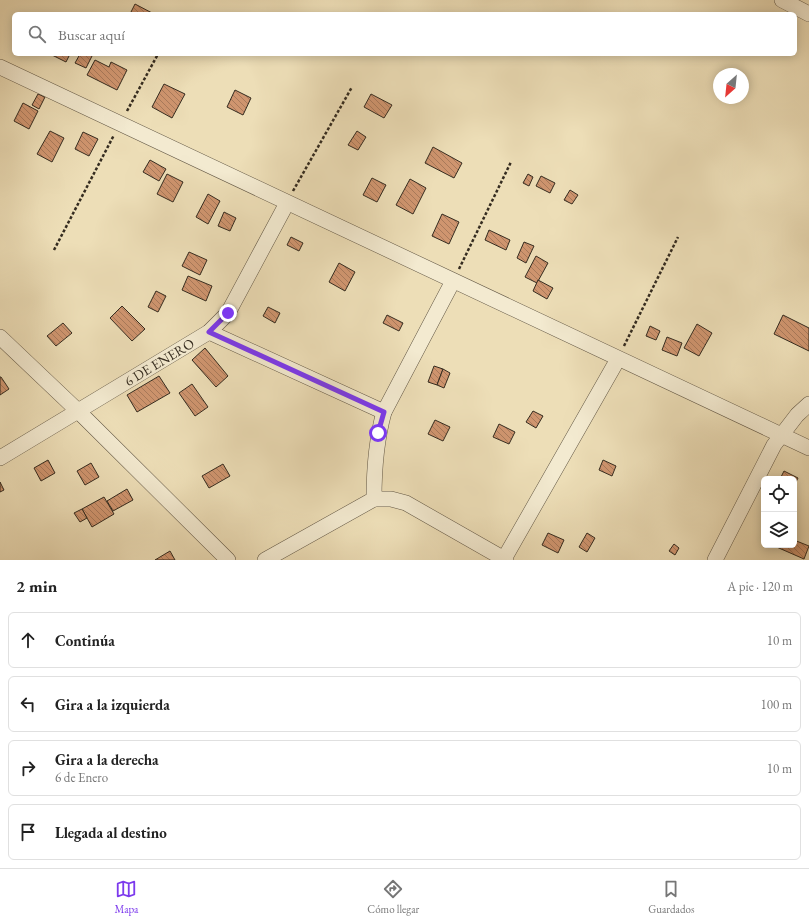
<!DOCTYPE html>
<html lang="es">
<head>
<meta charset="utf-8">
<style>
  :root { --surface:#fff; --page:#f2f2f2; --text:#222; --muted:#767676; --line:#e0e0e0; --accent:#7c3aed }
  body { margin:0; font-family:"EB Garamond",serif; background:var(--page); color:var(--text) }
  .controls { position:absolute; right:12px; bottom:12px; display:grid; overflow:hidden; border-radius:6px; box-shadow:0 2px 10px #0003 }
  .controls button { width:36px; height:36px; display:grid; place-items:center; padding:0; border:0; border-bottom:1px solid var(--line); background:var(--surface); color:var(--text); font:20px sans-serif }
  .compass { position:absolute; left:713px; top:68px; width:36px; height:36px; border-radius:50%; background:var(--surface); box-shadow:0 2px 10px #0003; rotate:207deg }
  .stop { position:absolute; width:12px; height:12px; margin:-9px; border:3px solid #7c3aed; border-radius:50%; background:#fff }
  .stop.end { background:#7c3aed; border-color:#fff; box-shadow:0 1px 4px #0008 }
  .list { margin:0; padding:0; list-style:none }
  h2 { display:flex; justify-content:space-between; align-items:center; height:52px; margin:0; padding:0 16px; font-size:17px }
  h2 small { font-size:13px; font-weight:400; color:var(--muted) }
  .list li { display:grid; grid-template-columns:26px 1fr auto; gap:12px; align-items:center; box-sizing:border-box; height:56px; margin:0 8px 8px; padding:0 8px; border:1px solid var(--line); border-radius:6px }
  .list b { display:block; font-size:15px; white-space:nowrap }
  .list p { margin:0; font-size:13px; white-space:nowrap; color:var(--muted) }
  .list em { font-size:13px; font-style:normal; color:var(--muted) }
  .icon { flex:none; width:22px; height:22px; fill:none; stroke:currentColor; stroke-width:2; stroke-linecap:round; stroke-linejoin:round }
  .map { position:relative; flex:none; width:809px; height:560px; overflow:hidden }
  .search { position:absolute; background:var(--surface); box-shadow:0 2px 10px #0003; left:12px; right:12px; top:12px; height:44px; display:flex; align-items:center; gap:10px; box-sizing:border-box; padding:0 14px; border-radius:6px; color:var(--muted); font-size:15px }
  .sheet { height:308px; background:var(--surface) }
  nav { display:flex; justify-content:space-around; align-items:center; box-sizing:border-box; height:56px; border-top:1px solid var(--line); background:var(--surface); font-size:11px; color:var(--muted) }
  nav a { display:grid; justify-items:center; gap:2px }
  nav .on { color:var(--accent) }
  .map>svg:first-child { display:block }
</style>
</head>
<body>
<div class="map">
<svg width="809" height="560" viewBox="0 0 809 560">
  <defs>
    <pattern id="building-back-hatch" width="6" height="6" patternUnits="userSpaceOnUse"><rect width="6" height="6" fill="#cf956f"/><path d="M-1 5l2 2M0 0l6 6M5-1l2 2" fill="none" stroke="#a97a5b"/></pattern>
  </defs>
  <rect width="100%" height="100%" fill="#eddeb7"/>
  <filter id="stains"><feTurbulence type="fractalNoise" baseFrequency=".005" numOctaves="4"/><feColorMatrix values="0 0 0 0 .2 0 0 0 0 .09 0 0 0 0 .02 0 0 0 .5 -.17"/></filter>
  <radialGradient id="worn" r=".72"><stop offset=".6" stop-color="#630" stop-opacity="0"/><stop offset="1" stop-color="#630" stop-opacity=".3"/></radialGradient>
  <g fill="url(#building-back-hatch)" stroke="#352c20">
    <polygon points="135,4 154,14 130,14"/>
    <polygon points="50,54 70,54 66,62"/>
    <polygon points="80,54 93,54 86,68 75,63"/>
    <polygon points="95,60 109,67 111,62 127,70 117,90 87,75"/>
    <polygon points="164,84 185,94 172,118 152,107"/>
    <polygon points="235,90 251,98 243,115 227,107"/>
    <polygon points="38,94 45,97 39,109 32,105"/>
    <polygon points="371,94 392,105 384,118 364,107"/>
    <polygon points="23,103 38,111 29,129 14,121"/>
    <polygon points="50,131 64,138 52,162 37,154"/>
    <polygon points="357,131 366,137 358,150 348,145"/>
    <polygon points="83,132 98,139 89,156 75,149"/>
    <polygon points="433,147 462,163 454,178 425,163"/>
    <polygon points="150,160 166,169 159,181 143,172"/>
    <polygon points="167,174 183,182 173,202 157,194"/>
    <polygon points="528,174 533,177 529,186 523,183"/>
    <polygon points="541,176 555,183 550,193 536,186"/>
    <polygon points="372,178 386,185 377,202 363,195"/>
    <polygon points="410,179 426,188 413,214 396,205"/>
    <polygon points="570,190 578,195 572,204 564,200"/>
    <polygon points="208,194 220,201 208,224 196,217"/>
    <polygon points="224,212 236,218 230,231 218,226"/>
    <polygon points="442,214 459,222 449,244 432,236"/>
    <polygon points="489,230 510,240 506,250 485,240"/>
    <polygon points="291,237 303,243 299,251 287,245"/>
    <polygon points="524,242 534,246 526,263 517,258"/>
    <polygon points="189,252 207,260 200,275 182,266"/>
    <polygon points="536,256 548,263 537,283 525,277"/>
    <polygon points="339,263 355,272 345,291 329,282"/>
    <polygon points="188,276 212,286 206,301 182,290"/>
    <polygon points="538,280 553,288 547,299 533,291"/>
    <polygon points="156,291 166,296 158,312 148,307"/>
    <polygon points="122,306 145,329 132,341 110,318"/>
    <polygon points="268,307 280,313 275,323 263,316"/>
    <polygon points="387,315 403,323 399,331 383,323"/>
    <polygon points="783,315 809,328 809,351 774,334"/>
    <polygon points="63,323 72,333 56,346 47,336"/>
    <polygon points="697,324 712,333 699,356 684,348"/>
    <polygon points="650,326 660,331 656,340 646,336"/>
    <polygon points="667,337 682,343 677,356 662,350"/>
    <polygon points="205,348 228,376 216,387 192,360"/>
    <polygon points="434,366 443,369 437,385 428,382"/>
    <polygon points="443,369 450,373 444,388 437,385"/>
    <polygon points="159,376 170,393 137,412 127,395"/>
    <polygon points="0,377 1,377 9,389 0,395"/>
    <polygon points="192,384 208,407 195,416 179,393"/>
    <polygon points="533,411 543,416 536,428 526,422"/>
    <polygon points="435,420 450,427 443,441 428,434"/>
    <polygon points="499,424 515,432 509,444 493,437"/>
    <polygon points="48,460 55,473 41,481 34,468"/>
    <polygon points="603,460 616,466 612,476 599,470"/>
    <polygon points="91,463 99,477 85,485 77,471"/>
    <polygon points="223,464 230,476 209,488 202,476"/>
    <polygon points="784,471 798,478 794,486 794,479 780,479"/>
    <polygon points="0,482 4,490 0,492"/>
    <polygon points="127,489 133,500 113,511 107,501"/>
    <polygon points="104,497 114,514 92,527 82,509"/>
    <polygon points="82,509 87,518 80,522 74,513"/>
    <polygon points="548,533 564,540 558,553 542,545"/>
    <polygon points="587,533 595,538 587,552 579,547"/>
    <polygon points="794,540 809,546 804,559 772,545 794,545"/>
    <polygon points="674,544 679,548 675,555 669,551"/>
    <polygon points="170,551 175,560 155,560"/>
  </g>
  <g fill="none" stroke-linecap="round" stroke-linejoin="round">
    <defs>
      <g id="minor">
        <polyline points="782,0 809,14"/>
        <polyline points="0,67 809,448"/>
        <polyline points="209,332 384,412"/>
        <polyline points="0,337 78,411 228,560"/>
        <path id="s1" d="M0,458L209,332L228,313L287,203"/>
        <polyline points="374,499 391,499 406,503 506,560"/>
        <polyline points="504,559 618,359"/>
        <path d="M265,560L374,499C374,468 376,441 384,412L453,281"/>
        <polyline points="715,560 774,445 797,415 809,404"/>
      </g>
    </defs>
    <use href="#minor" stroke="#635846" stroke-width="16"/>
    <g stroke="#352c20" stroke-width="2.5" stroke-dasharray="3 2" stroke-linecap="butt">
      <polyline points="197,14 198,13"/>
      <polyline points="127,111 158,54"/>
      <polyline points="293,191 352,87"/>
      <polyline points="54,250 114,135"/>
      <polyline points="459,269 511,162"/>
      <polyline points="624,346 678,237"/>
    </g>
    <use href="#minor" stroke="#f3ead0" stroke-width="15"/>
  </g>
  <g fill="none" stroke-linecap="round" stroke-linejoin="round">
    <polyline stroke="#7c3aed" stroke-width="5" points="228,313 209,332 384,412 378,433"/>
  </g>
  <g text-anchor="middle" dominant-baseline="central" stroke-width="3" stroke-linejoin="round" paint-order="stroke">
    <g font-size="14" fill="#352c20" stroke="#f3ead0">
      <text stroke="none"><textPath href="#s1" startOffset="186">6 DE ENERO</textPath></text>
    </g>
  </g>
  <rect width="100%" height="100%" filter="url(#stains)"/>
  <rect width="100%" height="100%" fill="url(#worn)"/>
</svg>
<div class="controls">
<button><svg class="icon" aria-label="locate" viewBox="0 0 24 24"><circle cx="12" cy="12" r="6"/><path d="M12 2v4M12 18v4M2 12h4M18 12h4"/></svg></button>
<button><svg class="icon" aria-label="layers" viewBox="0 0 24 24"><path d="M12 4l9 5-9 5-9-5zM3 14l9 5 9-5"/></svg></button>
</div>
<svg class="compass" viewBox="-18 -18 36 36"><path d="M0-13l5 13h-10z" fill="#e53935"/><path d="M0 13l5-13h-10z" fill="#767676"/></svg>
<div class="stop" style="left:378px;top:433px"></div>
<div class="stop end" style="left:228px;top:313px"></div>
<div class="search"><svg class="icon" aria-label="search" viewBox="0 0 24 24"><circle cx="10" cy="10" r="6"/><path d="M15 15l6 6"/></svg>Buscar aquí</div>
</div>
<section class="sheet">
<h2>2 min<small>A pie · 120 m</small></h2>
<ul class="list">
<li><svg class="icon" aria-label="ahead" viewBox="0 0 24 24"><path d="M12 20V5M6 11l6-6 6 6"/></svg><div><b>Continúa</b></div><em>10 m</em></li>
<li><svg class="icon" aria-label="left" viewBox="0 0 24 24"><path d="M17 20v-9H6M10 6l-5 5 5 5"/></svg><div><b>Gira a la izquierda</b></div><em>100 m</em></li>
<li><svg class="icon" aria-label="right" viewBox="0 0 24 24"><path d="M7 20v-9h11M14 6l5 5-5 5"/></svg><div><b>Gira a la derecha</b><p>6 de Enero</p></div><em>10 m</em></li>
<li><svg class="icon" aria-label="arrive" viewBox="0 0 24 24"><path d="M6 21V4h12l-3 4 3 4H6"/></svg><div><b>Llegada al destino</b></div></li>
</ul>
</section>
<nav>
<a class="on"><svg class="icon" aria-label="map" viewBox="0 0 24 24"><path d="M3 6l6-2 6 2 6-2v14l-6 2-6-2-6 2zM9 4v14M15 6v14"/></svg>Mapa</a>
<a><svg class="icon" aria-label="directions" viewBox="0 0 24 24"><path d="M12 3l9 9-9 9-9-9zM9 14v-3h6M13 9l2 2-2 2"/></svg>Cómo llegar</a>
<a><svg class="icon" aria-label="saved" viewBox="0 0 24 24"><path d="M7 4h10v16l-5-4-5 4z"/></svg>Guardados</a>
</nav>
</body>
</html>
